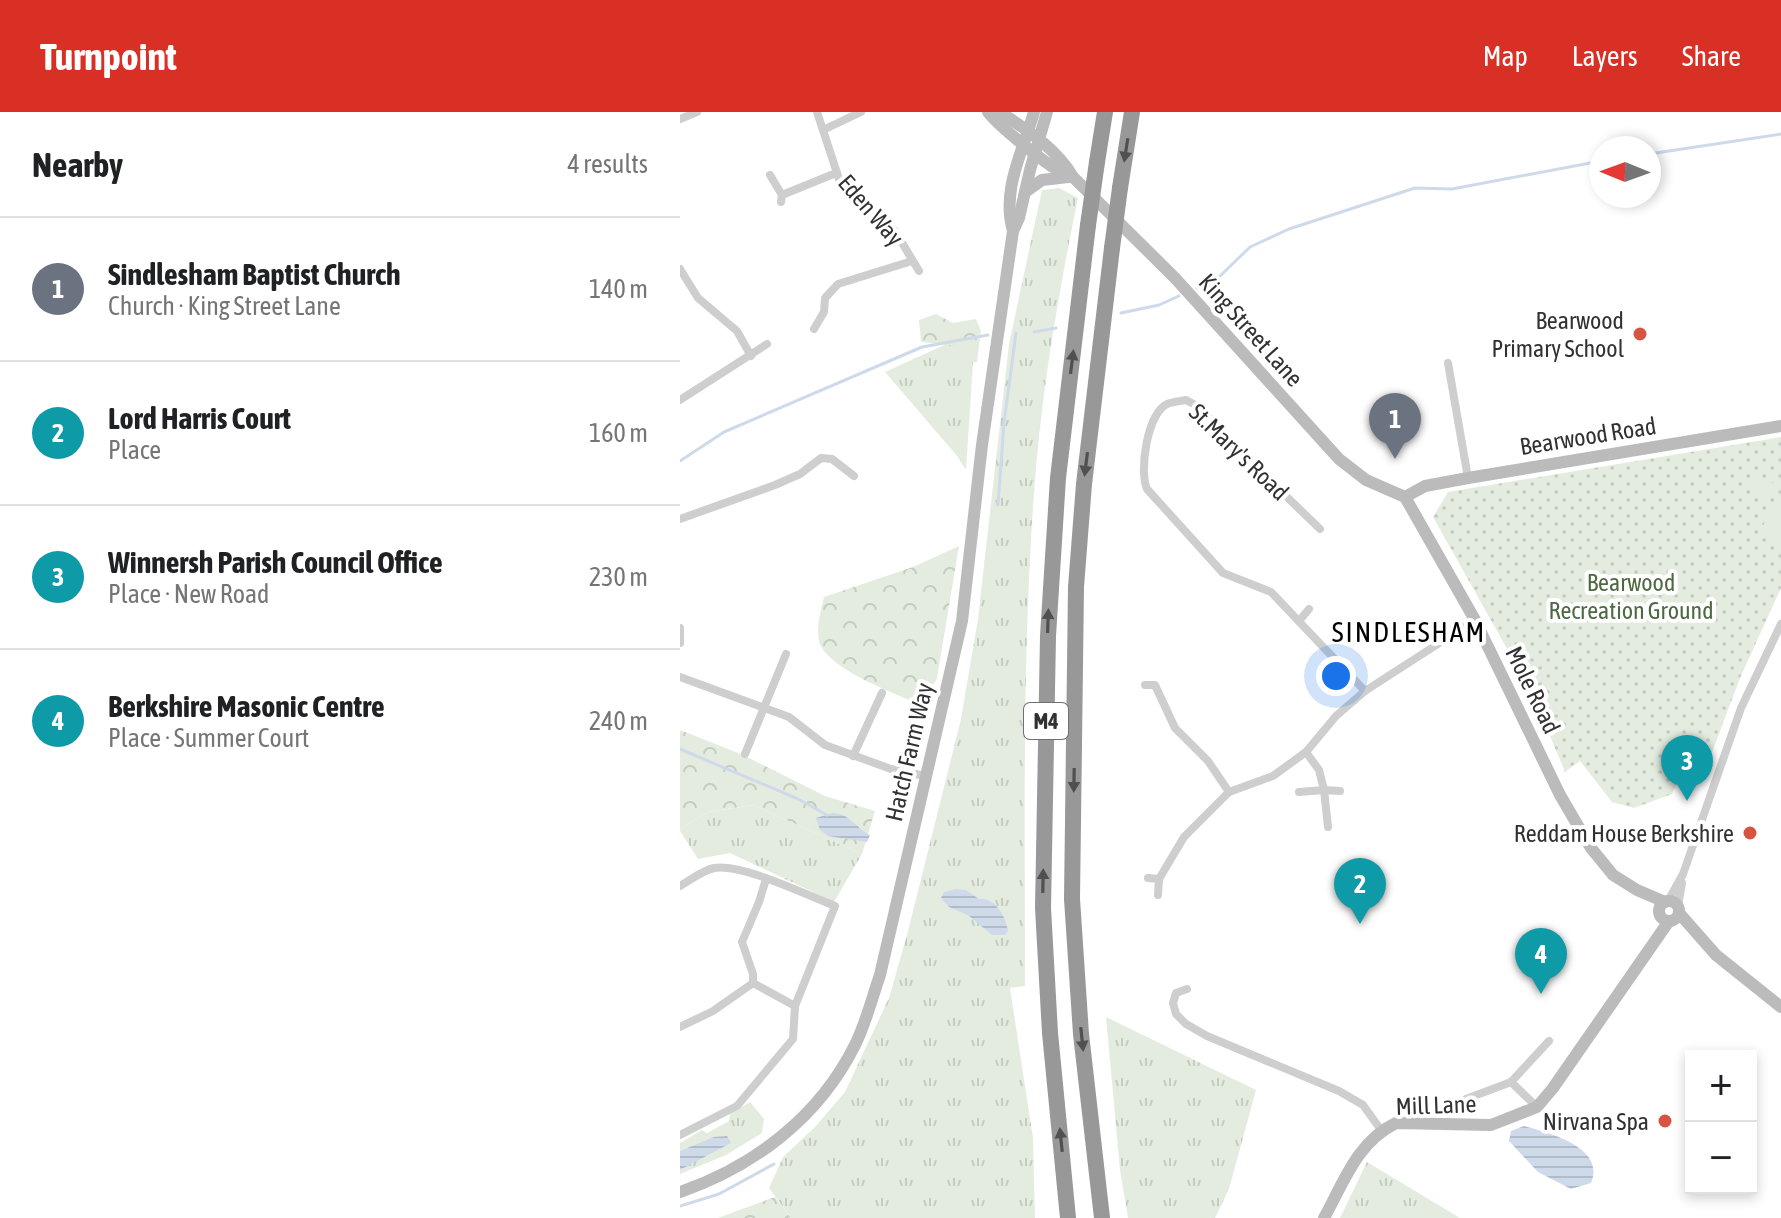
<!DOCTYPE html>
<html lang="en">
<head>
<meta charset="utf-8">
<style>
  :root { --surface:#fff; --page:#f6f6f6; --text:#202124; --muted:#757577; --line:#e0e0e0; --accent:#d93025 }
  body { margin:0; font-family:"Asap Condensed",sans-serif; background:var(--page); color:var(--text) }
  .controls { position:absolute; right:24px; bottom:24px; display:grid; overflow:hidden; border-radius:0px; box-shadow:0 4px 12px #0003 }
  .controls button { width:72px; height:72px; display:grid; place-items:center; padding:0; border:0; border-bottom:2px solid var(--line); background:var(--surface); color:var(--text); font:40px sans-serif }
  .compass { position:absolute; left:909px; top:24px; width:72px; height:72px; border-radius:50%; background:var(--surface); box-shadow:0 4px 12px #0003; rotate:271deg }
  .you { position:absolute; left:656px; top:564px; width:28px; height:28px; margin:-20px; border:6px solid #fff; border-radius:50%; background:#1a73e8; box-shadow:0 0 0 12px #1a73e833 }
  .badge { display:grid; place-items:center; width:52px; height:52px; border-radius:50%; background:var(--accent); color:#fff; font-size:26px; font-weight:700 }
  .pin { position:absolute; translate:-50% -66px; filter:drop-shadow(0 2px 4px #0008) }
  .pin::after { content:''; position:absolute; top:42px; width:28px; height:24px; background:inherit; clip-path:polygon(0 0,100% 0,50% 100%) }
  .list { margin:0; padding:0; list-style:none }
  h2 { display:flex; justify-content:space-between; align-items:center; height:104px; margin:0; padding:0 32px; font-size:34px }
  h2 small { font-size:26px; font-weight:400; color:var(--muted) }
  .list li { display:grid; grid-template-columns:52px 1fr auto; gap:24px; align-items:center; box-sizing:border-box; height:144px; padding:0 32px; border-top:2px solid var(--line) }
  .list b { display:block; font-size:30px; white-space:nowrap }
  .list p { margin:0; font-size:26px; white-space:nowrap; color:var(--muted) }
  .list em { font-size:26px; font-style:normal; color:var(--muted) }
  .map { position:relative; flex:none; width:1101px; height:1106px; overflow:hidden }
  header { display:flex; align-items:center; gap:48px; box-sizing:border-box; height:112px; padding:0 40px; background:var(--accent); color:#fff }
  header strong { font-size:38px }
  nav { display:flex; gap:44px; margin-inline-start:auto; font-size:28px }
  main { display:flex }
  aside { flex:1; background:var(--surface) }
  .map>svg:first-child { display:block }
</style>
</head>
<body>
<header>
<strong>Turnpoint</strong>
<nav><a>Map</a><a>Layers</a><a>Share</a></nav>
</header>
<main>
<aside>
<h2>Nearby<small>4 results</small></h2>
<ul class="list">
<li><span class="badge" style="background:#6b7280">1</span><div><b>Sindlesham Baptist Church</b><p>Church · King Street Lane</p></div><em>140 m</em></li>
<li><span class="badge" style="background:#0f9aa8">2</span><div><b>Lord Harris Court</b><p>Place</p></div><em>160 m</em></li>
<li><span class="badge" style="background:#0f9aa8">3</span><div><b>Winnersh Parish Council Office</b><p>Place · New Road</p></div><em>230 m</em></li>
<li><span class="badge" style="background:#0f9aa8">4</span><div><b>Berkshire Masonic Centre</b><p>Place · Summer Court</p></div><em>240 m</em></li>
</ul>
</aside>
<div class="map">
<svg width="1101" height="1106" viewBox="0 0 1101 1106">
  <defs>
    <pattern id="grass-tufts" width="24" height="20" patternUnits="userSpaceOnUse" patternTransform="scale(2)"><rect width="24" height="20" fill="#e4ece0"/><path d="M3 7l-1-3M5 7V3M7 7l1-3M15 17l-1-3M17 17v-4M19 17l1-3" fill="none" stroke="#c4cbc1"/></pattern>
    <pattern id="forest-crowns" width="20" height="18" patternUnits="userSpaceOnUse" patternTransform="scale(2)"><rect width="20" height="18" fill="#e4ece0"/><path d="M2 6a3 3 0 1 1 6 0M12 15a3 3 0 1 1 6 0" fill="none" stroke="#c4cbc1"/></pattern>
    <pattern id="park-dots" width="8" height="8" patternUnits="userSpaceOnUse" patternTransform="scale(2)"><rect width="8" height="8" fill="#e4ece0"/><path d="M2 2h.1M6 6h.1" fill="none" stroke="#c4cbc1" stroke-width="1.8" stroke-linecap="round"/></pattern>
    <pattern id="water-rules" width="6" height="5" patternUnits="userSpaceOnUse" patternTransform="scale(2)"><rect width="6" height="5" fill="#cedaea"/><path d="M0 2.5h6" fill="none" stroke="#b1bcc9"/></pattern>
  </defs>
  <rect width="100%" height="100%" fill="#fff"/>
  <g fill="url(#grass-tufts)">
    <path d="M379,76L398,86C378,183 361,282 354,381C342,545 345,710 345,874L330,876L353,1026L355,1106H111L89,1076L103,1045L135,1015L165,980L209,886L227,823L281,607L298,507L329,232L362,78Z"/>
    <polygon points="295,219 286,358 278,345 205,260"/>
    <polygon points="73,693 182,742 154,790 50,741 18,747 0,719 0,717 28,700"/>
    <polygon points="426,905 576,978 549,1077 535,1106 448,1106 440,1058"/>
    <polygon points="70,990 84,1007 82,1021 46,1043 0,1062 0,1031 22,1018 27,1021 49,1009 50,1002"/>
    <polygon points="687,1050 780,1106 660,1106"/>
  </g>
  <g fill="url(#forest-crowns)">
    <polygon points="256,202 273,211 296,207 301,219 297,250 288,251 286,238 276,234 241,230 239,208"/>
    <path d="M279,434L257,566L243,594C218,582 144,557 139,528C136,514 141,499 144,485L233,455Z"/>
    <polygon points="0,618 63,643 145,684 195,699 182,742 73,693 28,700 0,717"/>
    <polygon points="95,1085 111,1106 38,1106"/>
  </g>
  <polygon fill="url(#park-dots)" points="1101,325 1101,476 1060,566 1031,643 1012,637 992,682 954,696 932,690 900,649 885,660 853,583 753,405 768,380"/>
  <g fill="#e4ece0">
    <polygon points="1073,362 1095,372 1089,385 1067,376"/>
    <polygon points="1097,383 1101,384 1101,434 1079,423"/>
  </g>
  <g fill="url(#water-rules)">
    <path d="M152,701C169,701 175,715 190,723L187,730L148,724L140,718L136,706Z"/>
    <path d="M276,777L286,778L299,787C315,785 326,805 328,819L325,823H312L288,803L269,795L261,786L264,780Z"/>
    <path d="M844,1014C869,1021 926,1035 911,1071L891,1077L858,1060L829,1029L831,1019Z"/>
    <polygon points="47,1024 51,1031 0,1058 0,1039 34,1025"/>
  </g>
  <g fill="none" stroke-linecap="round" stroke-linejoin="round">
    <g stroke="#cedaea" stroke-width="3">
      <polyline points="969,42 1101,22"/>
      <polyline points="517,176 537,167 570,135 609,117 735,76 772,77 921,49"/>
      <polyline points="441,201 479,193 499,184"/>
      <polyline points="354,220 376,216"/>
      <polyline points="0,349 44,320 242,235 308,223"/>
      <polyline points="318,393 324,311 336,221"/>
      <polyline points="0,637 118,687 147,703"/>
      <polyline points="0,1094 39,1082 94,1052"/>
    </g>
    <g stroke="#cecece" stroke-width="8">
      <polyline points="137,0 161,73 175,87 215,119 239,159"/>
      <polyline points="0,7 17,0"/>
      <polyline points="143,18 181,0"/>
      <polyline points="90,63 102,83 101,90"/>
      <polyline points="102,83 156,61"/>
      <polyline points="0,157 18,186 57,219 71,244"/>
      <polyline points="134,217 144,200 145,186 158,172 232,149"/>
      <polyline points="768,251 788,366"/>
      <polyline points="0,288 87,232"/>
      <polyline points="0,407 95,373 120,362 141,346 152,347 174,364"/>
      <path d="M640,417L548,328L521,296L506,288C501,289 492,290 487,292C467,302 459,359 467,377L543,461L591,480L685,579"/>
      <polyline points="619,509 629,497"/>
      <polyline points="0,516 0,531"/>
      <polyline points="0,565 109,605 145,633 211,657 245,664"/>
      <polyline points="465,573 475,573 495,616 528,649 549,680"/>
      <polyline points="65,642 106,542"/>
      <polyline points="173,644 202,581"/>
      <polyline points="619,680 644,678 639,658 626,640"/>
      <polyline points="648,715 644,678 660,679"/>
      <polyline points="468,766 479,767 504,725 549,680 593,664 626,640 656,604 685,579 795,508"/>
      <path d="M0,774C11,768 21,759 34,756C61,751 127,783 155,794L115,894L113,927L57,994L0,1023"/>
      <polyline points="478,783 479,767"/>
      <polyline points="988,789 1003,762 1061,596 1101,512"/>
      <polyline points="998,794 1002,771"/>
      <polyline points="73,871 73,862 62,830 79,790 86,767"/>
      <polyline points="73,871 115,894"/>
      <polyline points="507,877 496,881 493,891 496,902 506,912 527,924 659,979 683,993 701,1018"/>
      <polyline points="0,915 33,899 73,871"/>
      <polyline points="786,987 831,970"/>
      <polyline points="857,995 831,970 869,929"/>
    </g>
    <g stroke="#bbb" stroke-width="12">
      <path d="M308,0C319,14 377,63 393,65"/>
      <path d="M320,0C348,19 376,36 393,65L495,166L659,347L686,368L725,385"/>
      <polyline points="345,80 362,68 388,65"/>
      <path d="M333,119C321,78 343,39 354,0"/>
      <polyline points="725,385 795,508 880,683 911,736 933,763 957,778 985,790"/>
      <polyline points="725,385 745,374 788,366 1101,314"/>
      <circle cx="989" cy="799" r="10"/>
      <polyline points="999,801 1036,843 1101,895"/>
      <path d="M0,1080C75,1054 139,1005 175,933C186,911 192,886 200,863L282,509L302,333L333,119L339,106L350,58L367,0"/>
      <path d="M644,1106C664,1070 677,1030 716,1011L811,1013L857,995L873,976L989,809"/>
    </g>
    <g stroke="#989898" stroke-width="16">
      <polyline points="417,50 425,0"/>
      <polyline points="440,76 452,0"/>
      <polyline points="388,1106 370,921 363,796 368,524 378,366 408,113"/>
      <polyline points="422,1106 401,922 392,787 396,475 404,372 432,136"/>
    </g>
    <g stroke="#989898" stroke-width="16">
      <polyline points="408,113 417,50"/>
      <polyline points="432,136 440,76"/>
    </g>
  </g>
  <defs><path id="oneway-solid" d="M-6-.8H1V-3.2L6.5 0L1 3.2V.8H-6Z" transform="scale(2)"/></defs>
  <g fill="#505050">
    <use href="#oneway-solid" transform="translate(446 38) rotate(99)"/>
    <use href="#oneway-solid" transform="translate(392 250) rotate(-83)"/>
    <use href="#oneway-solid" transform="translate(406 352) rotate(97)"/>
    <use href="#oneway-solid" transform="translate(368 509) rotate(-88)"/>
    <use href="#oneway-solid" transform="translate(394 668) rotate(91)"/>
    <use href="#oneway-solid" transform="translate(363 769) rotate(-89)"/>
    <use href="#oneway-solid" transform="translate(402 927) rotate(84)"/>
    <use href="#oneway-solid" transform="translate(381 1028) rotate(-96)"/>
  </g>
  <g fill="#d75443" stroke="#fff" stroke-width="3">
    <circle cx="960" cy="222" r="8"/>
    <circle cx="1070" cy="721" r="8"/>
    <circle cx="985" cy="1009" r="8"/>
  </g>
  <g text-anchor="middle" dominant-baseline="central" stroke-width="8" stroke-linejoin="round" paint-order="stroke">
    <rect fill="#fff" stroke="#6f6f6f" stroke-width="2" x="344" y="591" width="44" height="36" rx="6"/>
    <g font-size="22" font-weight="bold" fill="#313131">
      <text x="366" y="609">M4</text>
    </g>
    <g font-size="24" fill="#313131" stroke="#fff">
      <text transform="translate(191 98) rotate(49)">Eden Way</text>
      <text transform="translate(571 218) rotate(48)">King Street Lane</text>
      <text transform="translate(908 324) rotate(-9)">Bearwood Road</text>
      <text transform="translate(559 340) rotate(44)">St.Mary's Road</text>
      <text transform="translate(853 578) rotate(64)">Mole Road</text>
      <text transform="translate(229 640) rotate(-77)">Hatch Farm Way</text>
      <text transform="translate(756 993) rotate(-2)">Mill Lane</text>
    </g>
    <g font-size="24" fill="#313131" stroke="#fff" text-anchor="end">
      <text x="944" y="208">Bearwood<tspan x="944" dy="28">Primary School</tspan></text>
      <text x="1054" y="721">Reddam House Berkshire</text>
      <text x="969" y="1009">Nirvana Spa</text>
    </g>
    <g font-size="24" fill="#4c6941" stroke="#fff">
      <text x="951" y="470">Bearwood<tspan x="951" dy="28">Recreation Ground</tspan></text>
    </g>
    <g font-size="28" letter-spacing="2" fill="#000" stroke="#fff">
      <text x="729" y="520">SINDLESHAM</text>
    </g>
  </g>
</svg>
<div class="controls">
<button>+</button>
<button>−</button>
</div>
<svg class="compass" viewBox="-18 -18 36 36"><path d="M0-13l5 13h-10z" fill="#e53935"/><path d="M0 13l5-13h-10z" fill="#757577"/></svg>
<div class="you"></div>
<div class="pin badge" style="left:715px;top:347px;background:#6b7280">1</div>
<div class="pin badge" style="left:680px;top:812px;background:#0f9aa8">2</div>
<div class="pin badge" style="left:1007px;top:689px;background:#0f9aa8">3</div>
<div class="pin badge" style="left:861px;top:882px;background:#0f9aa8">4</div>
</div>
</main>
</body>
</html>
